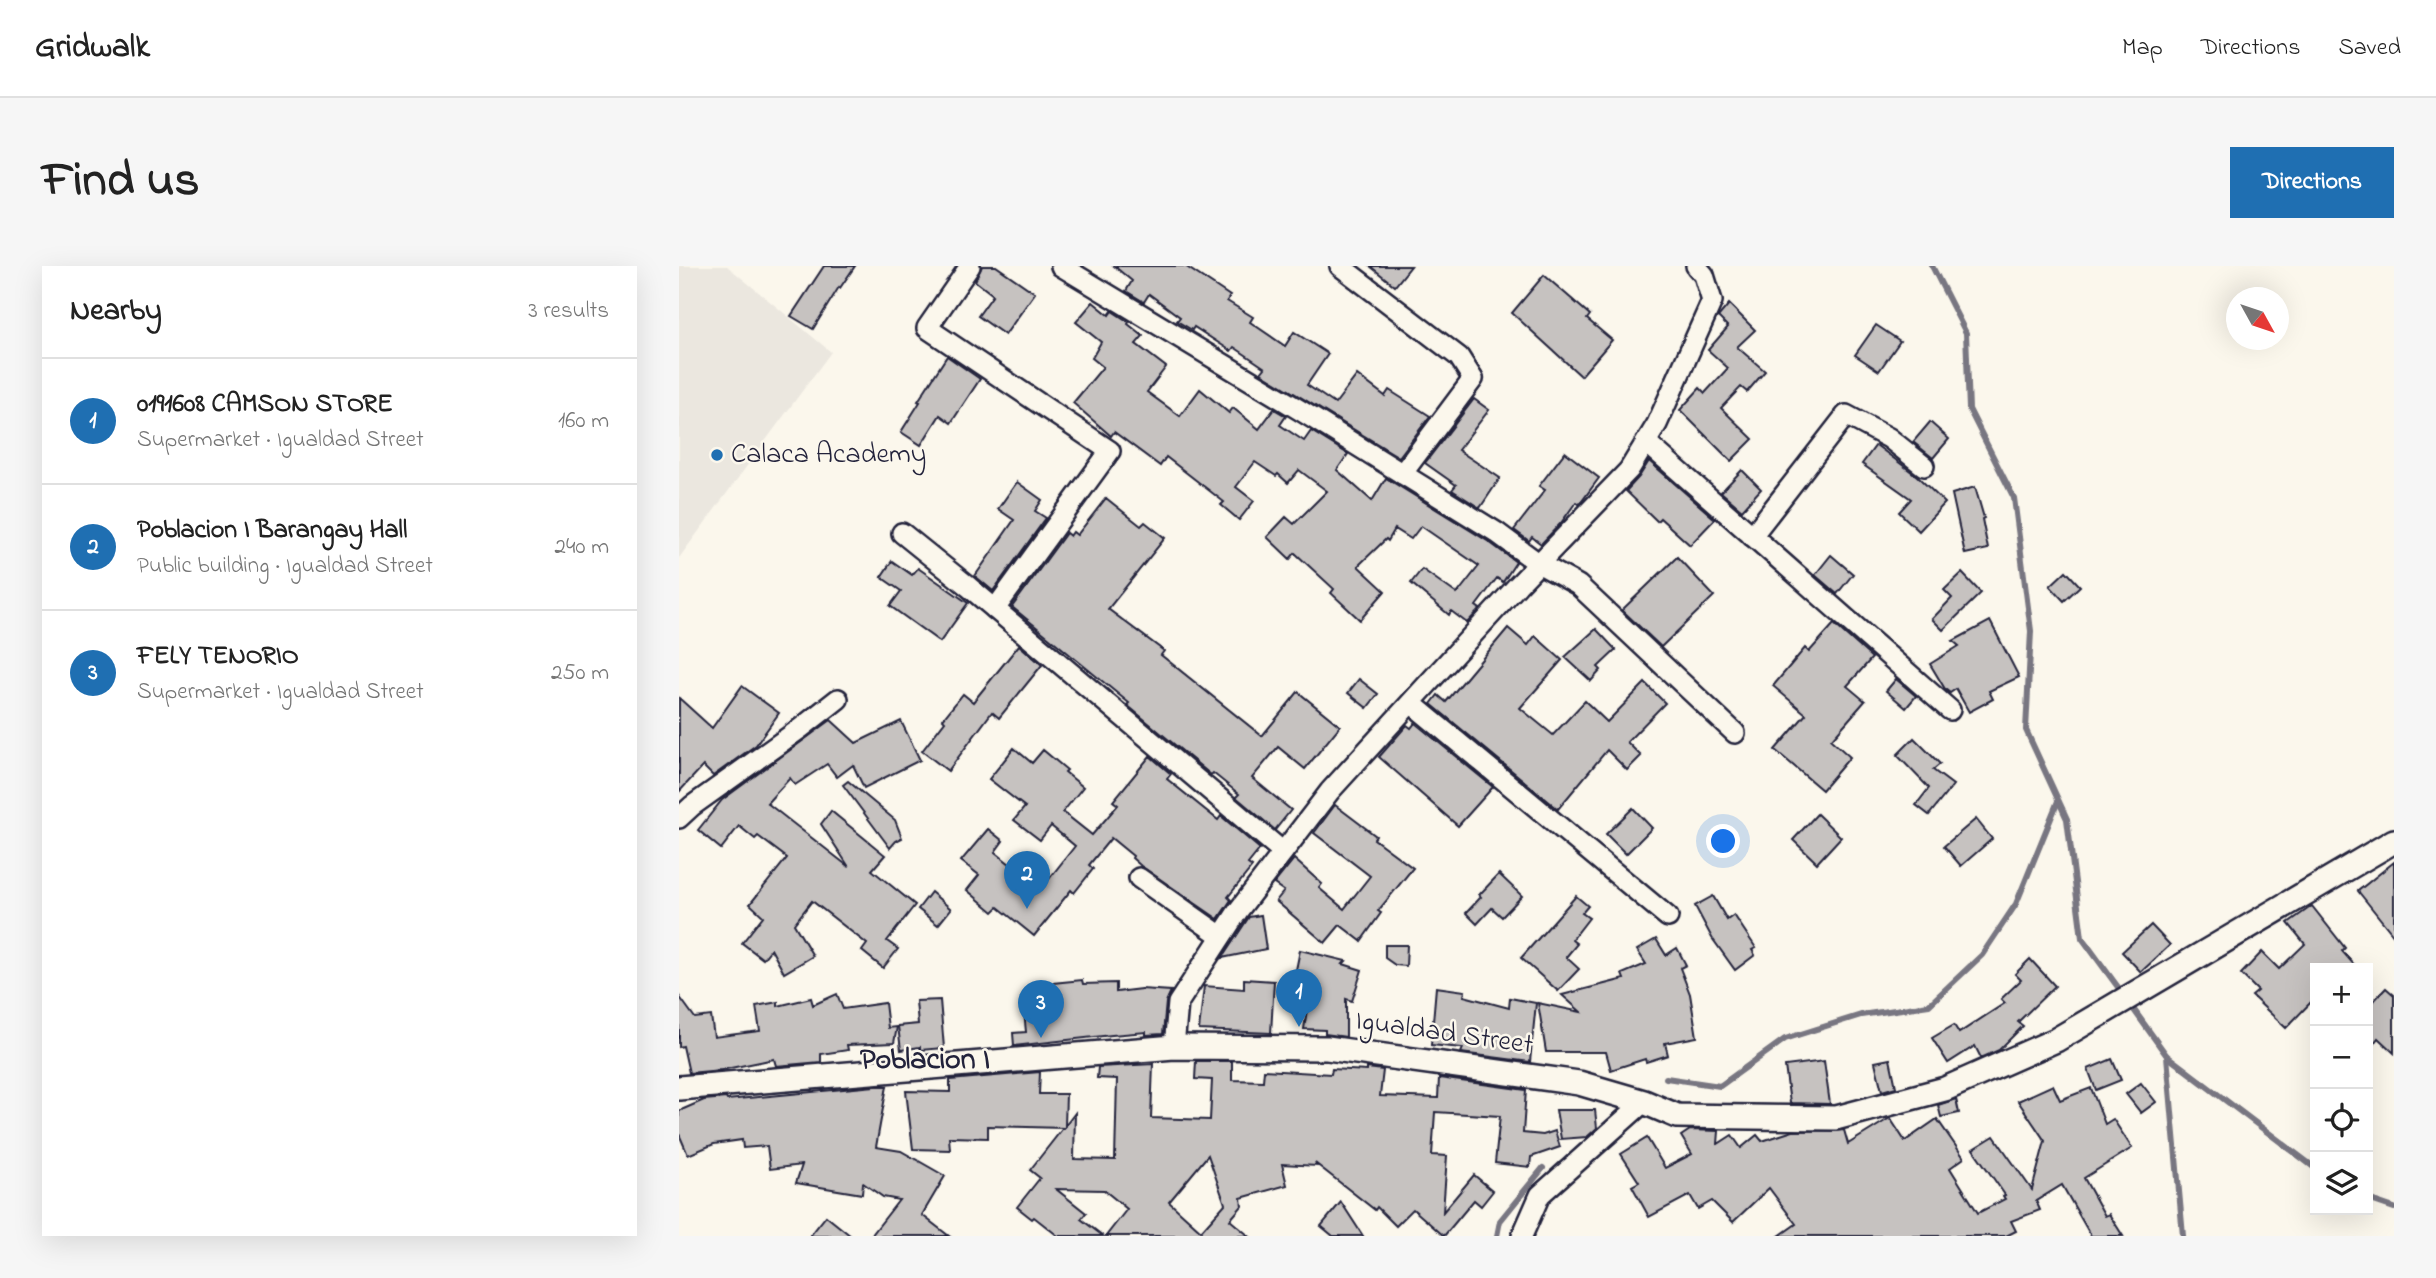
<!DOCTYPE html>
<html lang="en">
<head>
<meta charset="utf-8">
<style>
  :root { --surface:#fff; --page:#f6f6f6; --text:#222; --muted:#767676; --line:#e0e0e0; --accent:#1f6fb2 }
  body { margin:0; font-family:"Indie Flower",sans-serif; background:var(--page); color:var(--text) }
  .controls { position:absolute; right:21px; bottom:21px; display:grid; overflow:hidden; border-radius:0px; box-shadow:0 7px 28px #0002 }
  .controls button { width:63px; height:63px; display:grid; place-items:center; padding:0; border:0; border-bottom:2px solid var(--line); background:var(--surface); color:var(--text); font:35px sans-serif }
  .compass { position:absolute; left:1547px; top:21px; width:63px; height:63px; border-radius:50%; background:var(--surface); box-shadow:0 7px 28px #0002; rotate:130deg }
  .you { position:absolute; left:1045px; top:576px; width:24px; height:24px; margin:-18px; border:5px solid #fff; border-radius:50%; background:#1a73e8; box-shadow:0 0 0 10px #1a73e833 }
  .badge { display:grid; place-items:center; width:46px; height:46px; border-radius:50%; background:var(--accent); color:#fff; font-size:23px; font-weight:700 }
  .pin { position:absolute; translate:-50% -58px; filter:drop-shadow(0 2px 4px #0008) }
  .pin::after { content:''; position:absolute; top:37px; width:24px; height:21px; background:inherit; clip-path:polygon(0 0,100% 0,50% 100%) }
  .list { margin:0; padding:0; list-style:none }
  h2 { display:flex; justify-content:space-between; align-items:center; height:91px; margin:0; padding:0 28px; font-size:30px }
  h2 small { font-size:23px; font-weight:400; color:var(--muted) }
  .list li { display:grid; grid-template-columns:46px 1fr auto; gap:21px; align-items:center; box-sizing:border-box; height:126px; padding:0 28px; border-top:2px solid var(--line) }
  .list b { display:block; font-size:26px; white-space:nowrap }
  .list p { margin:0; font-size:23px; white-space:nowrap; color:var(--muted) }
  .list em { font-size:23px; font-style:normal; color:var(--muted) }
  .icon { flex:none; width:38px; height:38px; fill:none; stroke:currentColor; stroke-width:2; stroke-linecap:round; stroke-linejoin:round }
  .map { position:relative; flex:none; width:1715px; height:970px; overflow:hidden; border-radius:0px }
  header { display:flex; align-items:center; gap:42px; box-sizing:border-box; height:98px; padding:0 35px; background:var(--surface); border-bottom:2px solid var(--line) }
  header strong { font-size:33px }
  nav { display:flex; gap:38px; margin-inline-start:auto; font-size:24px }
  .intro { display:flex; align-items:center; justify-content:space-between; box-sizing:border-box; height:168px; padding:0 42px }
  h1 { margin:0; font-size:49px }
  .button { padding:18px 32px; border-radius:0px; background:var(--accent); color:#fff; font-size:24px; font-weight:700 }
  main { display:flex; gap:42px; padding:0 42px }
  aside { flex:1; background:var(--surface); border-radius:0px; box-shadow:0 7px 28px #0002 }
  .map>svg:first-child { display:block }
</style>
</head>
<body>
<header>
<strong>Gridwalk</strong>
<nav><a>Map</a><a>Directions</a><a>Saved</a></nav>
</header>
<div class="intro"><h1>Find us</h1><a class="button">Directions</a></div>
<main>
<aside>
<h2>Nearby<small>3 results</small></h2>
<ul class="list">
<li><span class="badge">1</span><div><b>0191608 CAMSON STORE</b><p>Supermarket · Igualdad Street</p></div><em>160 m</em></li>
<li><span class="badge">2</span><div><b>Poblacion I Barangay Hall</b><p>Public building · Igualdad Street</p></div><em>240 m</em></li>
<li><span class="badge">3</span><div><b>FELY TENORIO</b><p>Supermarket · Igualdad Street</p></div><em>250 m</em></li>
</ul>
</aside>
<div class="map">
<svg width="1715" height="970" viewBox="0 0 1715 970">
  <rect width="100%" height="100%" fill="#fbf7ec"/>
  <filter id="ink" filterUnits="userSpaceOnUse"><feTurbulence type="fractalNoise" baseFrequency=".0143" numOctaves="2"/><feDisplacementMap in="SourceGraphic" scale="14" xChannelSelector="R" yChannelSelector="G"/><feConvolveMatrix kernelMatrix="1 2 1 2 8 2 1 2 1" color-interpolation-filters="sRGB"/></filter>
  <g filter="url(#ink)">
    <polygon fill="#ebe7df" points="0,0 48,0 152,86 0,292"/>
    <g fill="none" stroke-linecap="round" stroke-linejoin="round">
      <g stroke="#787681" stroke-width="6">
        <polyline points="1253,0 1287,67 1290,143 1335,232 1352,365 1347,464 1388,553 1403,672 1444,728"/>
        <polyline points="1450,737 1488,790 1636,902"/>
        <polyline points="1488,790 1504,970"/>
        <polyline points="987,812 1041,820 1106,773 1182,749 1250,739 1303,689 1337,638 1379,535"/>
        <polyline points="1689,933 1715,942"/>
        <polyline points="818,970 821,955 864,902"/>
      </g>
    </g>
    <g fill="#c6c2c0" stroke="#22223b" stroke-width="2" fill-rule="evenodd">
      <polygon points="145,0 176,0 161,22 160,21 134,63 112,50"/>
      <polygon points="303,0 317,0 356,27 326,69 299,50 314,29 296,15"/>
      <polygon points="435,0 506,0 551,30 548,35 574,51 571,56 606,80 615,66 649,88 628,119 656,138 678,109 706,130 710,124 751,150 720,191 582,107 586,102 555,81 552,85 515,61 513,64 498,55 501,51 470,28 465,36 447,25 453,15"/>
      <polygon points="691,0 732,0 716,20"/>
      <polygon points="865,9 911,49 908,53 933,74 902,110 833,47"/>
      <polygon points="414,36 430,49 433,45 450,56 449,58 464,70 457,78 487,101 468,126 501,150 521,123 550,147 554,142 580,163 595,143 607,150 601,159 625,175 632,165 669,188 658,204 693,235 707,212 810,276 837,296 824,316 818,312 797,340 801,343 788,357 772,345 770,349 732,317 743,303 778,328 800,300 742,260 732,273 716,263 709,275 707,273 679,300 706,325 681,354 652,327 655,323 616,287 611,293 588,271 607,251 615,258 648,225 620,204 609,217 599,208 597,210 576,196 557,221 575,235 560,254 542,239 545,236 487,191 481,200 435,166 432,170 394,137 424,101 413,92 422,76 397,56"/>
      <polygon points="1050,38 1076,64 1058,81 1086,105 1068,126 1062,121 1042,142 1074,173 1052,195 1001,144 1021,122 1026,127 1049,102 1029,84 1049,61 1039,51"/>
      <polygon points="1197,59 1221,75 1200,105 1176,89"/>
      <polygon points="268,90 301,113 272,157 261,149 242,179 222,166 241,136 239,135"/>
      <polygon points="795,133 810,144 779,184 821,212 801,242 773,224 777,219 746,197"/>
      <polygon points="1251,156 1270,173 1254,192 1234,176"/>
      <polygon points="1197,179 1238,210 1266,237 1240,265 1220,246 1232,233 1183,198"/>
      <polygon points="886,186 920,212 903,235 900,238 897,236 882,257 862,278 853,271 850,275 835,264 866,224 860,220"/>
      <polygon points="970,195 1036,253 1011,279 981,252 978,255 947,225 960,211"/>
      <polygon points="1063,204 1082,223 1063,244 1042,226"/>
      <polygon points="338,216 363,234 356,245 367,252 314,325 296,310 335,254 319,243"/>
      <polygon points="1296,221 1305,252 1303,253 1309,283 1286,288 1273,228"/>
      <polygon points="427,232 462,260 466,256 486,272 429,343 485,385 482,389 583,470 619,426 661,460 626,503 599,481 573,512 612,544 596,564 557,531 560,528 534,507 532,509 448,439 450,437 333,341 387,267 391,270 394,266 398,269"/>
      <polygon points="1152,289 1174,308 1158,328 1136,309"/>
      <polygon points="998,291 1035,330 982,381 943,344"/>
      <polygon points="213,295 233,309 239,302 289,337 261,376 211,340 222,325 202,311"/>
      <polygon points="1387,305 1401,320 1385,335 1371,320"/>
      <polygon points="1283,307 1302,327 1264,364 1253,353 1273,332 1265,324"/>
      <polygon points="1311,355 1340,411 1310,425 1314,433 1290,446 1277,423 1271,427 1266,423 1251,398 1280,380 1274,375"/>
      <polygon points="1155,358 1193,392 1168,420 1186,435 1152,474 1171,491 1143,524 1096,484 1127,448 1094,420 1126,382 1130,386"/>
      <polygon points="829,362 849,379 856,370 883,394 841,442 874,469 906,435 928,456 966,417 986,437 948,476 962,490 948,504 928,484 879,543 752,438 759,429 767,436"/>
      <polygon points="917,363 937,384 919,401 922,404 912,415 886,391"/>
      <polygon points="340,379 363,399 320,452 313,446 269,505 243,485 266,455 264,453 284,428 294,436"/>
      <polygon points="680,413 699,428 688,442 669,427"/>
      <polygon points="1217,413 1237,430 1227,442 1207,425"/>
      <polygon points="63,420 100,447 77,479 34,510 24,500 0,526 0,432 33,462"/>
      <polygon points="152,454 177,477 222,455 241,494 185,522 174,499 158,511 148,498 116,519 111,512 88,537 170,601 142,558 152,545 206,589 193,604 236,639 208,675 219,683 204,702 183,685 188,678 133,635 115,658 134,690 105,707 92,683 84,693 63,677 84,650 71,638 108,592 79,570 76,573 60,560 42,583 19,564 43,534"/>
      <polygon points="736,457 814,521 779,560 700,491 728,459 732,462"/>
      <polygon points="1235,472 1261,498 1254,504 1274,519 1250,549 1237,539 1250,522 1218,489"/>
      <polygon points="335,482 353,497 364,484 388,504 386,506 404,521 384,546 413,569 439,539 434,535 471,490 492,508 488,513 539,554 542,550 581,583 569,598 573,601 549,631 552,634 539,653 462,600 453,592 454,590 432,572 410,599 414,603 395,627 392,624 355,670 319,641 314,646 288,624 300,609 282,595 309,563 324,575 316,586 362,623 396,580 372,560 361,574 335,554 346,541 310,513"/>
      <polygon points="169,515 216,554 223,572 217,575 211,582 164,519"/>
      <polygon points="656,539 697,570 695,573 734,602 699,645 702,647 682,675 661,659 646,677 597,635 605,625 595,618 615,593 643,618 640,622 665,643 691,610 635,567"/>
      <polygon points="954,542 973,562 947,588 927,568"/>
      <polygon points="1138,548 1162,571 1138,597 1114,574"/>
      <polygon points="1297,553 1313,573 1282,600 1265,580"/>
      <polygon points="1715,596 1715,670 1679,625"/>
      <polygon points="820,608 843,630 823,651 813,642 798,658 787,647 802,631 800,629"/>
      <polygon points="252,626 272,643 259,659 239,643"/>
      <polygon points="897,630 909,640 903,647 910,652 893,674 898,678 887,691 900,703 879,725 842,692"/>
      <polygon points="1034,630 1048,654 1055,649 1077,682 1073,684 1076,689 1056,704 1033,672 1016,640"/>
      <polygon points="1633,640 1666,682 1663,685 1678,702 1636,702 1636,732 1607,762 1573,730 1579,725 1562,708 1583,686 1600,703 1626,678 1609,657"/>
      <polygon points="582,649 587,683 543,692 570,651"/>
      <polygon points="1472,659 1491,679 1462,706 1443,686"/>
      <polygon points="977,673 987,689 998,682 1007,699 1001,702 1011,728 1018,771 986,777 989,789 967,796 966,793 932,804 927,786 867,786 859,737 902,746 883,729 945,713 943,708 967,698 958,684"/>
      <polygon points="706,679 728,679 727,700 716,699 706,692"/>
      <polygon points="621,684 667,695 664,698 683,704 673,735 667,733 667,771 646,768 646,764 625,763 633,712 616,709"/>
      <polygon points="1351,693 1376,720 1339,756 1344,760 1320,784 1302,792 1296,780 1269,797 1253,772 1275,759 1280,767 1326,737 1322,733 1342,714 1336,708"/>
      <polygon points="565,713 595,715 592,767 520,764 525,720 565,723"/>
      <polygon points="403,714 404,718 437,717 437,726 462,723 492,725 487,736 484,768 467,769 467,766 433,769 335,780 334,767 347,766 345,745 365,744 364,718"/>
      <polygon points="757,721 786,725 785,730 830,742 831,732 857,737 851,796 782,787 784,782 752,779"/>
      <polygon points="1707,722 1715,729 1715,787 1699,772 1689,785 1689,741"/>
      <polygon points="158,728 164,743 206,737 209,762 218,761 215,777 168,779 169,784 142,788 142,796 97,800 95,793 42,804 10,807 4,780 0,781 0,730 16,752 32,750 35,771 81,765 77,740 99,736 99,740 132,732 134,739"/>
      <polygon points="261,734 265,782 241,784 241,781 222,784 219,760 239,758 237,735"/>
      <polygon points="1211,793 1217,821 1203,825 1196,796"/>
      <polygon points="1433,793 1442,814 1417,824 1409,803"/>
      <path d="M517,795H553V814L584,815L585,804L652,808L653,803L688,805V802L704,804L701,830L759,832L760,812L847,824L844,867L864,869L876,865L881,881L852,891L851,901L816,897L821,850L756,846L753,889L768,890L764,946L795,909L814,925L802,940L795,934L765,970L734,943L717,960L698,941L696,944L636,897L638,900L603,898L608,919L562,932L563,940L551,954L570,970H427L448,943L425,924L377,923L407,947L402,953L424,970H379L355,951L353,953L338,941L361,912L351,904L384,862L309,860V872L270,871L271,884L234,883L227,825L271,826V814L361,806L360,828H387L386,860L396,847L395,893L436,894L438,813L418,812L419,801L474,798L472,852L531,854L533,814L516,813ZM529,889L546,938L522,965L490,936Z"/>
      <polygon points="1145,795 1151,838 1111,837 1106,800"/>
      <polygon points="1462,817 1477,836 1462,847 1447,828"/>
      <polygon points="1374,819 1381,834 1412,822 1426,858 1434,853 1453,882 1405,912 1426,950 1430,948 1444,970 1412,970 1383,919 1357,935 1361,944 1332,955 1337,965 1327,970 1100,970 1117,958 1090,922 1054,956 1033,935 1019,943 1011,929 970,951 953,920 960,916 942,888 968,872 986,902 1013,888 1002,870 1011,864 1040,865 1039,878 1053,869 1062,882 1078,869 1083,875 1114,865 1165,864 1169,878 1211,852 1226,875 1258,853 1285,892 1271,902 1299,947 1326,933 1324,930 1326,929 1294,883 1315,870 1353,924 1366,875 1339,835"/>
      <polygon points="196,820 208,820 197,881 222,885 266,910 243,949 270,970 192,970 220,934 204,931 184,917 183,928 117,917 123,899 91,903 88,880 64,882 63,874 35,878 9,889 0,868 0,845 25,834 47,832 48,834"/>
      <polygon points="1277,833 1280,847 1262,851 1259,839"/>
      <polygon points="877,844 916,844 918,862 908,871 882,873"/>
      <polygon points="662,936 684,970 654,970 642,960"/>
      <polygon points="147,950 172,970 131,970"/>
    </g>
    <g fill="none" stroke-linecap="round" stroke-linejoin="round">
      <defs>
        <g id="minor">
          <polyline points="291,0 248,62 431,185 316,343"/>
          <polyline points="382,0 624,146 817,266 859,297 899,319 1056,467"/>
          <polyline points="661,0 780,91 794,113 723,208"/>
          <polyline points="967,176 1271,444"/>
          <polyline points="223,267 290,321 604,586"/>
          <polyline points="1073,270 1167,149 1210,172 1245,200"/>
          <polyline points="732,437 989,651"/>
          <polyline points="0,552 13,540 122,462 159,433"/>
          <polyline points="460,612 542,670"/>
          <polyline points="495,781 499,737 559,645 651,525 839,319 950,204 978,158 1033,35 1025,9 1017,0"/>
          <polyline points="843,970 861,929 965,836"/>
        </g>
        <polyline id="tertiary" points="0,822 495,781 648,782 900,817 965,836 998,850 1157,852 1266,823 1377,774 1715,575"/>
      </defs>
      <use href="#minor" stroke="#22223b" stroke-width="24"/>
      <use href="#tertiary" stroke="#22223b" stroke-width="28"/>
      <use href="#minor" stroke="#fbf7ec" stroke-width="19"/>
      <use href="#tertiary" stroke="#fbf7ec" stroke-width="23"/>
    </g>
  </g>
  <circle fill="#1f6fb2" stroke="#fbf7ec" stroke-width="2.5" cx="38" cy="189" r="7"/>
  <g text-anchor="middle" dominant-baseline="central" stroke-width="5" stroke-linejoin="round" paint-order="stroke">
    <g font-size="28" fill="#22223b" stroke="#fbf7ec" text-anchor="start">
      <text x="52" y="189">Calaca Academy</text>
    </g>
    <g font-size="28" fill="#22223b" stroke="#fbf7ec">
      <text transform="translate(765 768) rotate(8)">Igualdad Street</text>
    </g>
    <g font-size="30" font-weight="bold" fill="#22223b" stroke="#fbf7ec">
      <text x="246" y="795">Poblacion I</text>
    </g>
  </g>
</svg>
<div class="controls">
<button>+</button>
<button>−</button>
<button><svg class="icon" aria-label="locate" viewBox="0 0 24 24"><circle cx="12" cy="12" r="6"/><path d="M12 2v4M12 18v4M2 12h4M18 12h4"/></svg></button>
<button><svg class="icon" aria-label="layers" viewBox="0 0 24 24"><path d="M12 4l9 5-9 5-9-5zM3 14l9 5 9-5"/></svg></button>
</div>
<svg class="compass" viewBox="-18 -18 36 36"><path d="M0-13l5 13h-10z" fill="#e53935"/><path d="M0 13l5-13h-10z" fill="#767676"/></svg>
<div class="you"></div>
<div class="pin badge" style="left:620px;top:761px">1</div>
<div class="pin badge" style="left:348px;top:643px">2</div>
<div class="pin badge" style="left:362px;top:772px">3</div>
</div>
</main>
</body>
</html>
